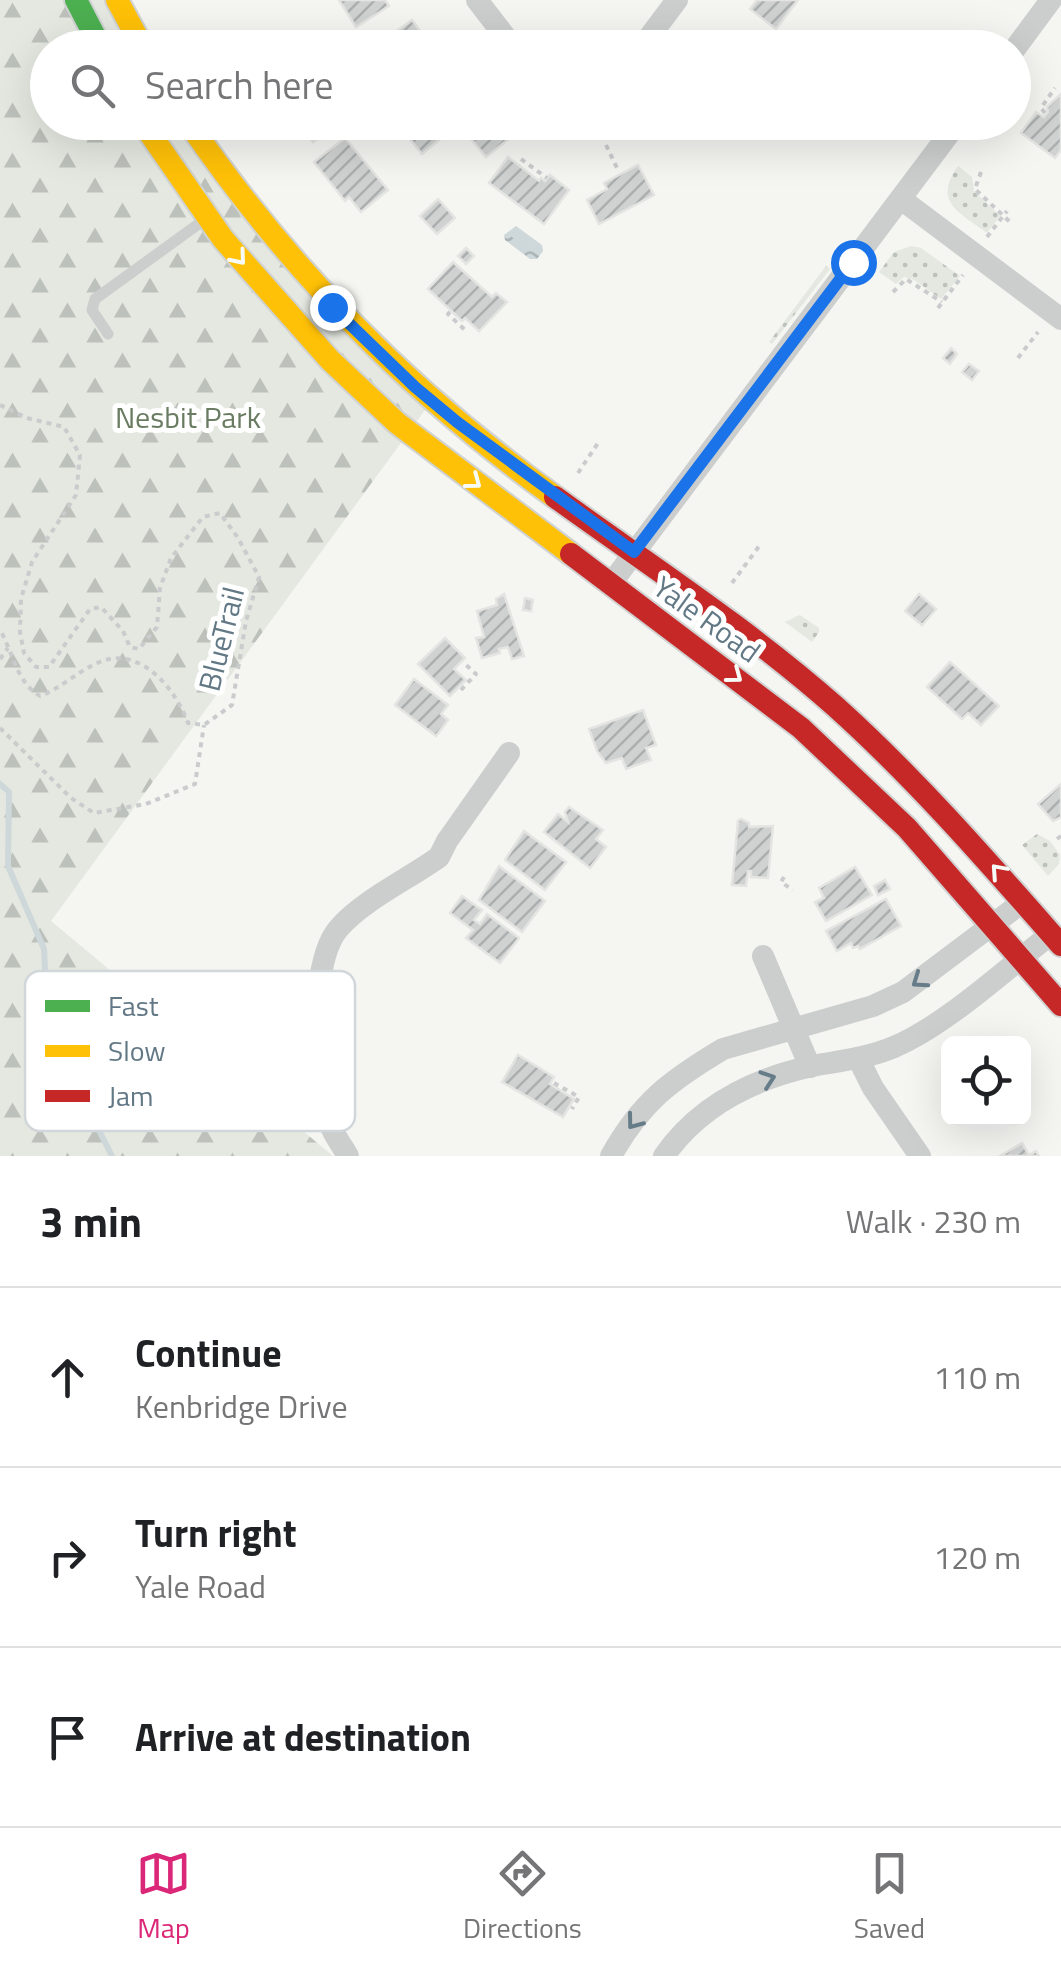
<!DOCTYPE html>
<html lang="en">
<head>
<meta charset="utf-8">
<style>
  :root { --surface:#fff; --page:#f2f2f2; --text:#202124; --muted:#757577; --line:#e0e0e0; --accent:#db2777 }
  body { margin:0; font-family:"Titillium Web",sans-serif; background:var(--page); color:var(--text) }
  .controls { position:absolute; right:30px; bottom:30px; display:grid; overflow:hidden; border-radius:15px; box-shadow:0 10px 40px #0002 }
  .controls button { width:90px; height:90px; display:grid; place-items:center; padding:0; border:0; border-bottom:2px solid var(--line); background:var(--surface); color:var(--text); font:50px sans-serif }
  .stop { position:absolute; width:30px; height:30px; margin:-22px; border:8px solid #1a73e8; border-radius:50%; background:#fff }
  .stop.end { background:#1a73e8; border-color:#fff; box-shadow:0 2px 10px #0008 }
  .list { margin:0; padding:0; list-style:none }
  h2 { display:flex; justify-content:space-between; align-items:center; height:130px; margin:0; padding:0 40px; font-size:42px }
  h2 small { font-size:32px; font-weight:400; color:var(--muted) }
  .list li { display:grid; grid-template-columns:65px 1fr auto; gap:30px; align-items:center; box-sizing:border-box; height:180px; padding:0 40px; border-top:2px solid var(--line) }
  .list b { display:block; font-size:38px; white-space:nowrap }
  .list p { margin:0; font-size:32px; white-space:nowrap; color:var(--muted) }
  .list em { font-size:32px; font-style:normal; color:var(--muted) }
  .icon { flex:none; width:55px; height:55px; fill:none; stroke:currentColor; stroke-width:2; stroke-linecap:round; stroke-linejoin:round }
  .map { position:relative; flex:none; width:1061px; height:1156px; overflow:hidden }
  .search { position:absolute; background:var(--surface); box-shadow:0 10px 40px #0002; left:30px; right:30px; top:30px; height:110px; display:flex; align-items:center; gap:25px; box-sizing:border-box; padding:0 35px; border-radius:55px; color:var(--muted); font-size:38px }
  .sheet { height:670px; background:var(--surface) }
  nav { display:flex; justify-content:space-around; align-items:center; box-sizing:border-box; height:140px; border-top:2px solid var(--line); background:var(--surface); font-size:28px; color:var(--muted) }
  nav a { display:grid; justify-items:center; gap:5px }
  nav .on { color:var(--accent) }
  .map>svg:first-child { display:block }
</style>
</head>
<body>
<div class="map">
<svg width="1061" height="1156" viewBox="0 0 1061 1156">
  <defs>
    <pattern id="grass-dots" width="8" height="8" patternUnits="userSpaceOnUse" patternTransform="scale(2.5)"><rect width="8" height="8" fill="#e4e8e0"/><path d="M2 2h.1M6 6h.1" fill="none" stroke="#bcc1bb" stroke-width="1.8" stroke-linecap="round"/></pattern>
    <pattern id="forest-firs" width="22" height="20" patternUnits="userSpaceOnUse" patternTransform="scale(2.5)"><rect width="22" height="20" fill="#e4e8e0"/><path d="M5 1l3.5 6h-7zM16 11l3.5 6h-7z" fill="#bcc1bb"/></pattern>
    <pattern id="water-ripples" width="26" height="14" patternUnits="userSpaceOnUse" patternTransform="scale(2.5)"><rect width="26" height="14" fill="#ced8da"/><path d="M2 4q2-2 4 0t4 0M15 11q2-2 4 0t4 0" fill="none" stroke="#abb4b6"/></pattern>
    <pattern id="building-hatch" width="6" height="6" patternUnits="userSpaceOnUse" patternTransform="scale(2.5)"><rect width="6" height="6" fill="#d0d2d1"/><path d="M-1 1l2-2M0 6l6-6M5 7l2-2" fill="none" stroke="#acafaf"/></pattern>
  </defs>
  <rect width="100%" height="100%" fill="#f5f5f2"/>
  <g fill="url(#grass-dots)">
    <path d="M958,166L972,177L974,191L1000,216L987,233C960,212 932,203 958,166Z"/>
    <polygon points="911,246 921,248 960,276 941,299 914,280 904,277 896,284 879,272 894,252"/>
    <polygon points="826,266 830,269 772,344 769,342"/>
    <polygon points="800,615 819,628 819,632 812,642 785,622"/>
    <polygon points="1037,834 1050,841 1060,855 1059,864 1048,876 1022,845"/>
  </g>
  <polygon fill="url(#forest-firs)" points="0,0 124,0 150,47 48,48 48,122 197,123 220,160 436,395 51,921 333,1156 0,1156"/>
  <polygon fill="url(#water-ripples)" points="516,226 542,245 543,251 537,259 530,259 505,240 504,235"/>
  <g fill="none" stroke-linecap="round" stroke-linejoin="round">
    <polyline stroke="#ced8da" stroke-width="6" points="0,784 9,792 8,866 44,949 48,1030 112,1156"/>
  </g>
  <g fill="url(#building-hatch)" stroke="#e4e4e2" stroke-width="2.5">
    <polygon points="339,0 385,0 389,6 356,27"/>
    <polygon points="757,0 798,0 776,29 750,9"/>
    <polygon points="412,20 424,36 428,32 439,48 394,48 387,38"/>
    <polygon points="747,38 760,48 740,48"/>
    <polygon points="1061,94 1061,150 1055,158 1021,133 1036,112 1044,117 1048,112 1047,107"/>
    <polygon points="299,122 338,122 338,124 313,142"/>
    <polygon points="411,122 434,122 445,135 422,154 402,129"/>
    <polygon points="443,122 501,122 511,137 486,157 459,124 451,131"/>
    <polygon points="345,138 388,190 361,212 349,197 345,201 314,162"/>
    <polygon points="508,157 539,181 541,178 545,181 550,175 569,190 544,224 489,183"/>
    <polygon points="638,165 654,195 599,224 587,200 607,189 604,183"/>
    <polygon points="438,199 455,218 437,234 420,216"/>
    <polygon points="466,248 474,256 466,264 458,256"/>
    <polygon points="453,262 492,297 496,293 507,302 479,331 465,318 462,321 428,289"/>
    <polygon points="951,348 957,354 950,364 943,358"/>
    <polygon points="969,364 979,371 972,380 962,372"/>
    <polygon points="504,594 524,656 512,659 508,647 499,649 500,653 482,658 476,638 484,637 477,611 497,605 496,599"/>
    <polygon points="919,594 936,609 922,625 905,611"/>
    <polygon points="525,598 533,600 531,611 523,610"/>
    <polygon points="445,638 465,658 454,669 466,680 450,696 418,664"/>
    <polygon points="950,662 999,706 981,725 968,713 962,719 927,687"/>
    <polygon points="414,679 448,705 441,714 448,720 436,736 395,705"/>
    <polygon points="643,710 656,745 646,748 651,760 626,769 622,758 606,763 597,751 589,729"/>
    <polygon points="1061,784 1061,817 1053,821 1038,804"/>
    <polygon points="569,807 603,830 596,839 606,847 590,868 544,832 558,814 568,822 565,812"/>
    <polygon points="741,819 749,823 749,827 773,826 768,878 751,877 751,871 748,871 746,886 732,885 738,821"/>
    <polygon points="524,831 566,862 545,890 505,860"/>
    <polygon points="499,866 545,901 522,932 479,900"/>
    <polygon points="855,867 872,895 826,921 815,902 824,898 819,888"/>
    <polygon points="885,880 890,889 878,895 874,886"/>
    <polygon points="462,896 482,910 474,920 480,924 487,914 519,938 500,963 466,938 473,930 450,913"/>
    <polygon points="886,899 901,926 860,949 858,946 853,948 851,943 837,951 826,931"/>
    <polygon points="518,1055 554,1077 550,1084 574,1099 563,1117 502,1082"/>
    <polygon points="1022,1143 1029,1155 1036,1151 1039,1156 1000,1156"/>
  </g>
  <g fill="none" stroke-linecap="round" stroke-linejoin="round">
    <defs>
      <polyline id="fast" points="76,0 101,48"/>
      <g id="slow">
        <polyline points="117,0 143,48"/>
        <polyline points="142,122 223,239 330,360 397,423 571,554"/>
        <path d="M188,122C291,272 407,390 555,497"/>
      </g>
      <g id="jam">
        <path d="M555,497C649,565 748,629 836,707C917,780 989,863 1061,945"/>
        <polyline points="571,554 801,728 907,828 1061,1005"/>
      </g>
    </defs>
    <use href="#fast" stroke="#d0d2d2" stroke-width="26"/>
    <use href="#slow" stroke="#d0d2d2" stroke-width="26"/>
    <use href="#jam" stroke="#d0d2d2" stroke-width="26"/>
    <g stroke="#cacbcc" stroke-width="4" stroke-dasharray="5 5" stroke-linecap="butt">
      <polyline points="707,48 710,44 715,48"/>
      <polyline points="1045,113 1041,108 1055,88"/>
      <polyline points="606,145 619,172"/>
      <polyline points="521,159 547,178"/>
      <polyline points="981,172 975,189 1011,223"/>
      <polyline points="987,237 1007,211"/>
      <polyline points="893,292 906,279 942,302"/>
      <polyline points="938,308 963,275"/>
      <polyline points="450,312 448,314 465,330"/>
      <polyline points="1018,358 1038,332"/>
      <path d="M0,405L27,418L64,427L80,455L76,495L32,562L21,599L20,632L24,653L36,667H49L90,609L101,607L123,631L130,647L139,649L157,627L160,588L171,558L203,517L220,513L238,538L259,577L246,621L232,705L204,725L188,723C176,690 142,647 102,661C80,669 62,688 40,696C16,682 13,652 0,630"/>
      <polyline points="578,473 600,440"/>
      <polyline points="732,583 760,545"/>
      <polyline points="0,659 8,648"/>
      <polyline points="461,690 476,674 464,663"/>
      <polyline points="0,728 71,798 94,813 146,804 195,784 204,725"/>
      <polyline points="1057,839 1061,836"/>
      <polyline points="784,877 781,882 793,890"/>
      <polyline points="554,1083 579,1097 572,1109"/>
    </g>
    <polyline stroke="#cccece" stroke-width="11" points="108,334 92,310 95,299 204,220"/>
    <g stroke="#cccece" stroke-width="22">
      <polyline points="477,0 514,48"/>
      <polyline points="641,48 677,0"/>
      <polyline points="1014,50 1051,0"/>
      <polyline points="901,199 1061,319"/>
      <polyline points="610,585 958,122"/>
      <polyline points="763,956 810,1067"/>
      <polyline points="858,1058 873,1088 920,1156"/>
      <path d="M348,1156C343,1147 336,1138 332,1129C315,1086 307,964 339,928C362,901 410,878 439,857L447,841L509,753"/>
      <path d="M611,1156C641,1102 671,1080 723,1049L873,1006L903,992L1024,901"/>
      <path d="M664,1156C699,1106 753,1079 812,1066C840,1061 868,1058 894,1047C946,1025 1006,969 1051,934"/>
    </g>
    <use href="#fast" stroke="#4caf50" stroke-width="22"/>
    <use href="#slow" stroke="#ffc107" stroke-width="22"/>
    <use href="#jam" stroke="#c62828" stroke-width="22"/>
  </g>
  <defs><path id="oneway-chevron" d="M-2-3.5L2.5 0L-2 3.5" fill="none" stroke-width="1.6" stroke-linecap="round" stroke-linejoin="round" transform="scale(2.5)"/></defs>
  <g stroke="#f6fbf6">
    <use href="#oneway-chevron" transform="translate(239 258) rotate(50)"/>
    <use href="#oneway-chevron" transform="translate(474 482) rotate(37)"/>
    <use href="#oneway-chevron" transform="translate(735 676) rotate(37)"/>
    <use href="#oneway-chevron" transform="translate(998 871) rotate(-132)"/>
  </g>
  <g stroke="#677c89">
    <use href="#oneway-chevron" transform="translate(919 981) rotate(145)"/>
    <use href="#oneway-chevron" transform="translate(768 1079) rotate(-19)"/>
    <use href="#oneway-chevron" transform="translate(634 1122) rotate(127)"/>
  </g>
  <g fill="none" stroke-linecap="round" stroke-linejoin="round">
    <polyline stroke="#1a73e8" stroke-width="12" points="332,307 415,387 457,422 634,552 853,262"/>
  </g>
  <g text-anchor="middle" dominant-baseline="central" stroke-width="10" stroke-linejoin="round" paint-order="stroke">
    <g font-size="30" fill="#697c61" stroke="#fff">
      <text x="188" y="417">Nesbit Park</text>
    </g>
    <g font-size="30" fill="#627885" stroke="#fff">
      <text transform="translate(707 619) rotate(36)">Yale Road</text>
      <text transform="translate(221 639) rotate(-76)">BlueTrail</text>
    </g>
  </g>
  <rect x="25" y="971" width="330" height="160" rx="15" fill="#fff" stroke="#d0d6da" stroke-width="2.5"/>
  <rect x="45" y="1000" width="45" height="12" fill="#4caf50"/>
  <rect x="45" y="1045" width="45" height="12" fill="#ffc107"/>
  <rect x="45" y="1090" width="45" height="12" fill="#c62828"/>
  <g font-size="28" fill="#627885">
    <text x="108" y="1016">Fast</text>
    <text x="108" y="1061">Slow</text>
    <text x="108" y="1106">Jam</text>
  </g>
</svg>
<div class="controls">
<button><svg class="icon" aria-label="locate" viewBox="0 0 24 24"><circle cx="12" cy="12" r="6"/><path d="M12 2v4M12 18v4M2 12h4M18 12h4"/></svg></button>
</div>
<div class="stop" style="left:853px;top:262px"></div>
<div class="stop end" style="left:332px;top:307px"></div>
<div class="search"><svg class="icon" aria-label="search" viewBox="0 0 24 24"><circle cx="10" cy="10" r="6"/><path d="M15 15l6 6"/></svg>Search here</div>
</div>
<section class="sheet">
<h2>3 min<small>Walk · 230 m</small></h2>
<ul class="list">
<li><svg class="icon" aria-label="ahead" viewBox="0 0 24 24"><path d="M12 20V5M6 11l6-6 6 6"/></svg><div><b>Continue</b><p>Kenbridge Drive</p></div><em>110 m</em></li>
<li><svg class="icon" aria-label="right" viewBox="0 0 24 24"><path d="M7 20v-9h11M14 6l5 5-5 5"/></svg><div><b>Turn right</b><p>Yale Road</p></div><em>120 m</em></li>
<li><svg class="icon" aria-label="arrive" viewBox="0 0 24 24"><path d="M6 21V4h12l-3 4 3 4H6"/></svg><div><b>Arrive at destination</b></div></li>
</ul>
</section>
<nav>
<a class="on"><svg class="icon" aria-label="map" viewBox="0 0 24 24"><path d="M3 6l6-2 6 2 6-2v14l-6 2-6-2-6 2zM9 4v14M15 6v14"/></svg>Map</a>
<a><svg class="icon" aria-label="directions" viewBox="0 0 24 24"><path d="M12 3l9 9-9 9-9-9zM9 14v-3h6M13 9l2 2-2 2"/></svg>Directions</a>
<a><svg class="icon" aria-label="saved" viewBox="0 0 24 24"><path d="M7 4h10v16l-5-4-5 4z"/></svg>Saved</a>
</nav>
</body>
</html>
